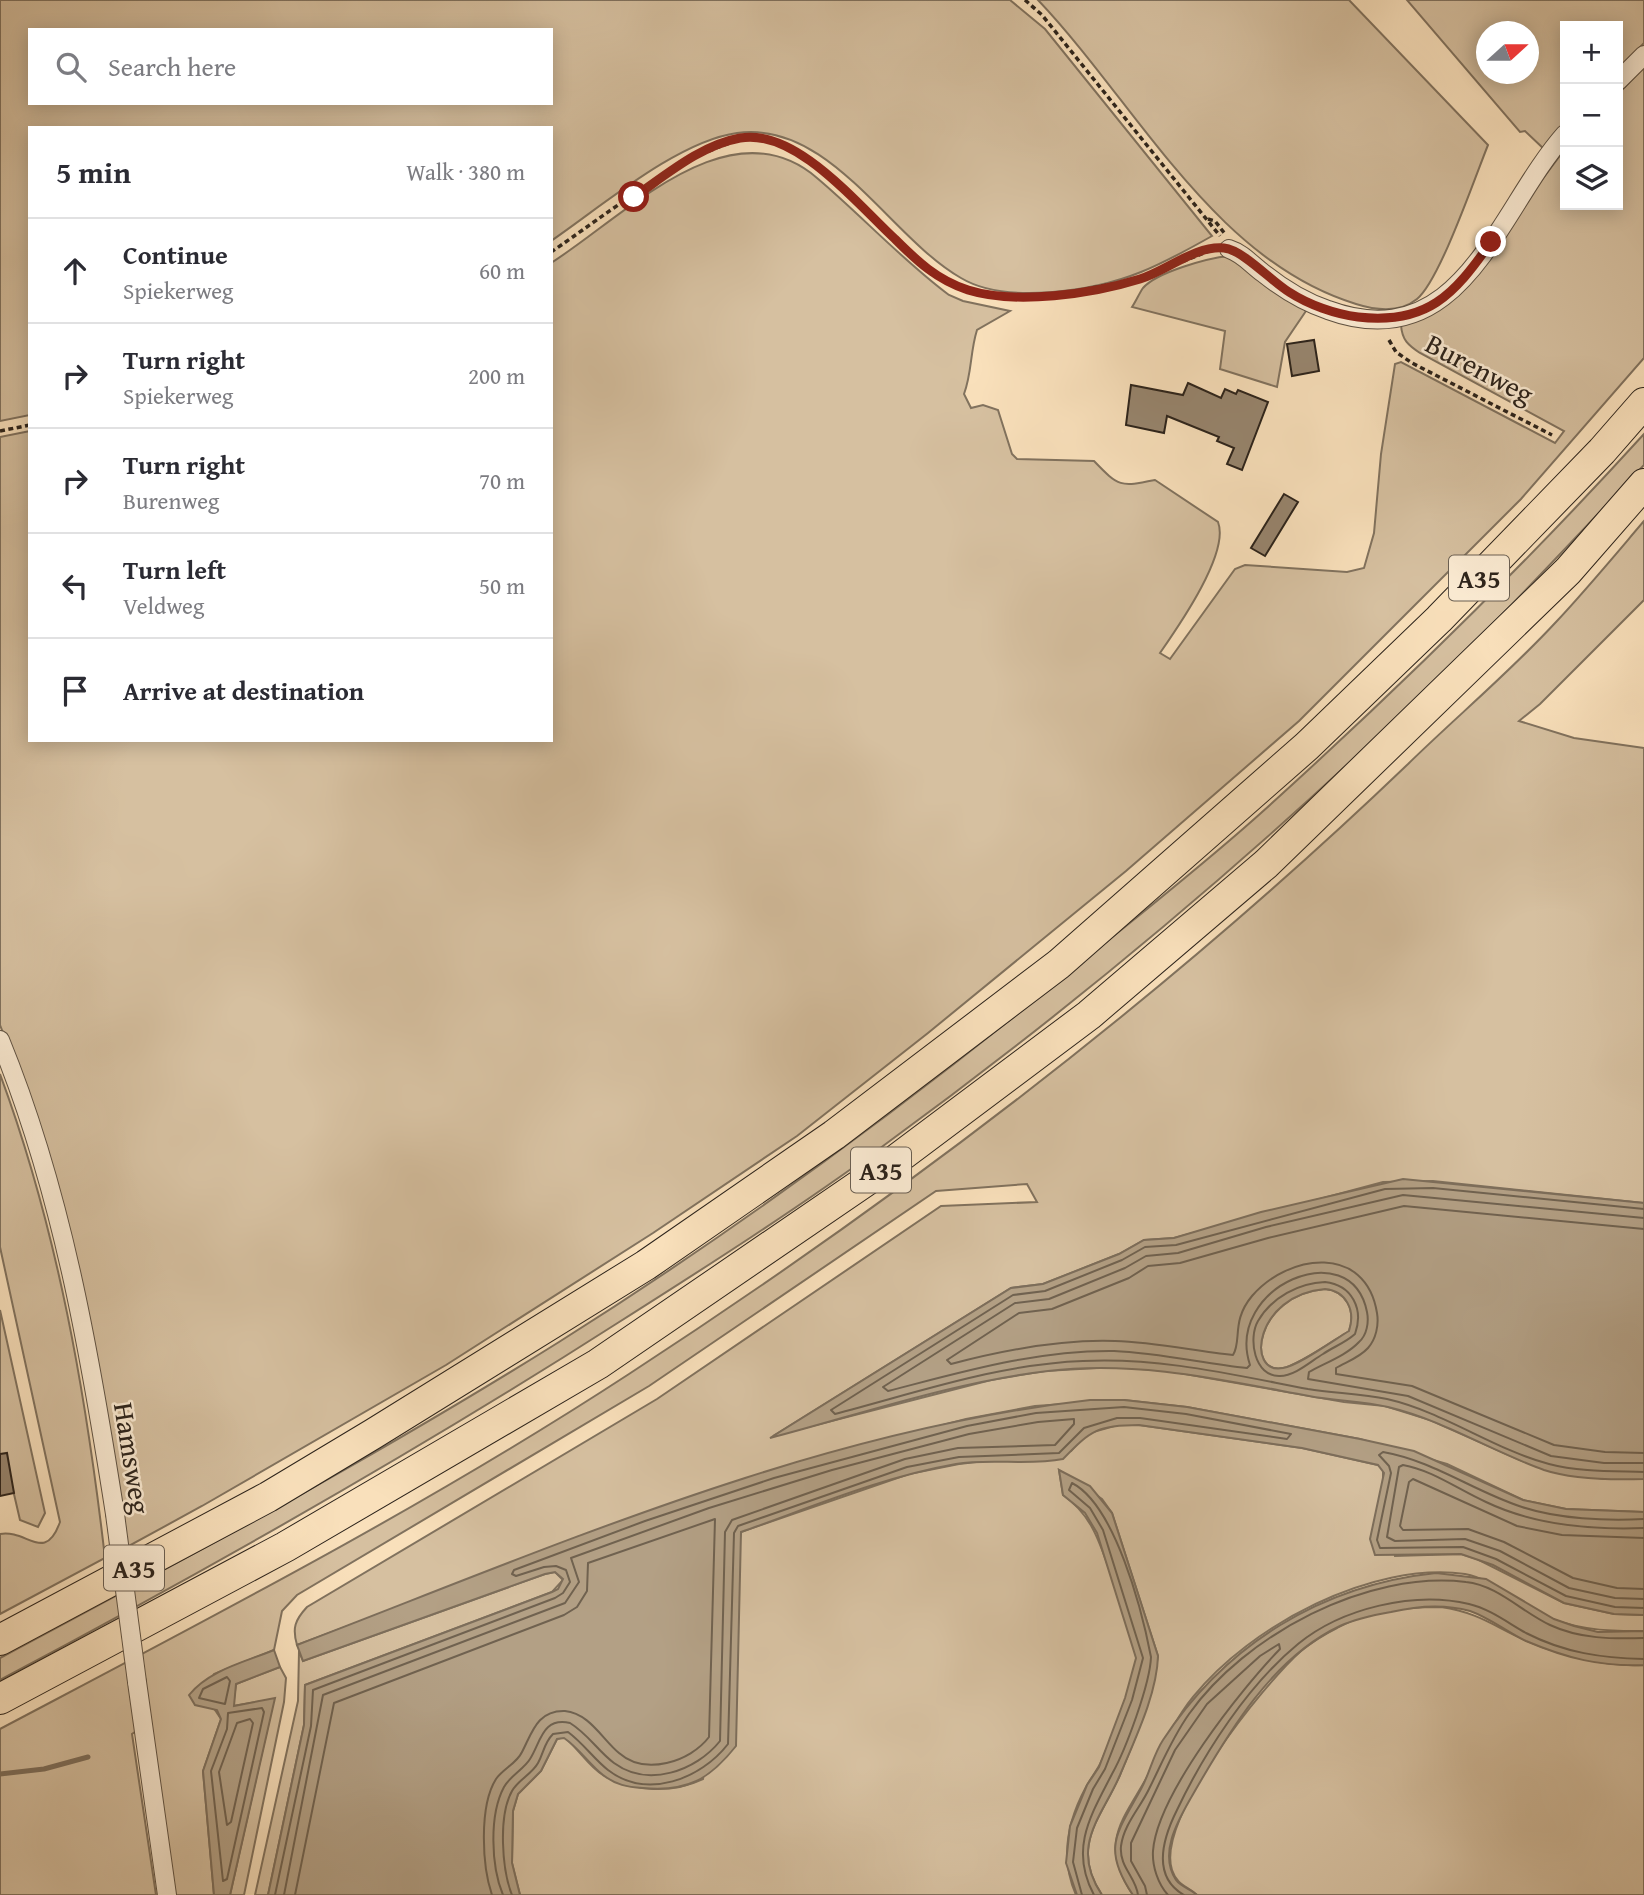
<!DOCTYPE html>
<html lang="en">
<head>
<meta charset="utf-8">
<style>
  :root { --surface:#fff; --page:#f7f7f7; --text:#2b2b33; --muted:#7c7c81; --line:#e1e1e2 }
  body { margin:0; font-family:"Gentium Book Plus",serif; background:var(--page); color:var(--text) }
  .controls { position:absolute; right:21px; top:21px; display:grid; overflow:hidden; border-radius:0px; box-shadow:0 4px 18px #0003 }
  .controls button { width:63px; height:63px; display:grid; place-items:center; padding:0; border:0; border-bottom:2px solid var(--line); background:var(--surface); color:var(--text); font:35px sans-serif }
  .compass { position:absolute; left:1476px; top:21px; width:63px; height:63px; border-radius:50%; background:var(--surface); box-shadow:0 4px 18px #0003; rotate:69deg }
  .stop { position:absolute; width:21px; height:21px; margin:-16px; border:5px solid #8f2418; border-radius:50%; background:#fff }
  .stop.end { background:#8f2418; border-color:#fff; box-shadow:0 2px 7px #0008 }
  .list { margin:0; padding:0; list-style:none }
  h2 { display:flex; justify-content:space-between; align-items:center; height:91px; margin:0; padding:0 28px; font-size:30px }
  h2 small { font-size:23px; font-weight:400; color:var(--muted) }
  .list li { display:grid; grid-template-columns:46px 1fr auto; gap:21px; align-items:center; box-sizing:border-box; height:105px; padding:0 28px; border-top:2px solid var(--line) }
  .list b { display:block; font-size:26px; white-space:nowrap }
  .list p { margin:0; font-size:23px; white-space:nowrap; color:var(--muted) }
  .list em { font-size:23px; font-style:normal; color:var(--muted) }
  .icon { flex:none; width:38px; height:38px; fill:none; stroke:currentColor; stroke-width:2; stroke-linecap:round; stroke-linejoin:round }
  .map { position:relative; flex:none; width:1644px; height:1895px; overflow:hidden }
  .search { position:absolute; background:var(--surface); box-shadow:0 4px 18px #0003; left:28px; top:28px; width:525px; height:77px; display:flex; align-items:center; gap:18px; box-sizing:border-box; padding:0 24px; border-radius:0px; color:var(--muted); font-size:26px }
  .panel { position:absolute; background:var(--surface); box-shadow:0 4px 18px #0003; left:28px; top:126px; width:525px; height:616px; border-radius:0px }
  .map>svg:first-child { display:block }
</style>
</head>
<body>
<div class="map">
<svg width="1644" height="1895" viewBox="0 0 1644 1895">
  <rect width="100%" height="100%" fill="#f9e0bb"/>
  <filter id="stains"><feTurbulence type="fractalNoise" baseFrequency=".00286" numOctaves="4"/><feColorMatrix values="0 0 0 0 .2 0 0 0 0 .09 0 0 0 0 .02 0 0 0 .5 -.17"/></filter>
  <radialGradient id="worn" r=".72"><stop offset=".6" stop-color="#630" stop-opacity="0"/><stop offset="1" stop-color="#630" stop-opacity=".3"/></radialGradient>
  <g fill="#d6c0a0" stroke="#81725e" stroke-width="2" fill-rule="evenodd">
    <path d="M0,0H1010L1045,29L1212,236C1189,249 1166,262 1141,272C1094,291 1006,305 961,278C889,237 830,120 737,133C678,141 602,206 551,241V128H30V415L0,421ZM30,30H551V103H30Z"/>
    <path d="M1038,0H1349L1488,145C1475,177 1440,280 1417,299C1400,313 1375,310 1356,304C1214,261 1136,103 1038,0Z"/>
    <path d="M1407,0H1644V43L1618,71V26H1565V127L1545,150L1525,131L1520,132ZM1486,32H1528V74H1486Z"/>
    <path d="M1644,67V358L1521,499L1299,721L1126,871L928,1033L797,1136L653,1233L446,1365L202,1506L127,1547L22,1081L0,1025V437L30,431V740H551V263C625,216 730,103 817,178C862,216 902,260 949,295L963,301L1010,311L977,330C970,352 972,373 964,394L971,408L983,405L998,410L1012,454L1017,459L1094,461C1119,487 1120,487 1155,480L1218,522C1230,553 1178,627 1160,653L1170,659L1235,569L1245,565L1347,572L1364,568L1374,533L1381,454L1395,364L1401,362L1555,443L1564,431L1420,353C1408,345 1402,340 1401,325C1462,312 1488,255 1520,209C1535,189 1550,169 1565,149V205H1618V94Z"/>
    <path d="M1229,256L1281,295L1308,308L1285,342L1277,387L1220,369L1225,331L1132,307C1136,301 1140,292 1143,288C1157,272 1208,258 1229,256Z"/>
    <path d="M1644,434V465C1564,550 1484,636 1399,716C1237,870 1063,1015 883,1146C797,1209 706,1267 616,1324C416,1452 209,1569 0,1680V1658C189,1557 377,1456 559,1342C740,1228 912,1101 1078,965C1139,915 1202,866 1261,813C1394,693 1523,567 1644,434Z"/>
    <path d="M1644,521V600L1540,704L1519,721L1574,738L1644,748V1203L1433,1181L1383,1182L1174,1238L1144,1240L1119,1254L1043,1284L1011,1288L773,1436L991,1380L1045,1371L1114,1367L1168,1371L1344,1402L1385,1406L1430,1420L1522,1461L1603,1479H1644V1512L1566,1509L1523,1500L1447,1464L1360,1439L1187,1407L1124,1400L1035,1406L966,1419L828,1455L704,1493L297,1645C292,1628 295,1620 307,1607L657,1399L941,1206L1037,1202L1027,1184L936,1191L649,1386L297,1595L282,1611L274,1650L214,1674L196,1705L213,1707L221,1719L203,1771L214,1895H174L151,1721L132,1734L156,1895H0V1729C212,1617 427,1506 629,1374C907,1193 1167,995 1407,765C1456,717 1509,673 1556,622C1586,590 1615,555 1644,521Z"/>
    <path d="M0,1074C58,1231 86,1394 105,1558L0,1614V1534C27,1529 45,1564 60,1522L0,1247Z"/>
    <path d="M1325,1289C1346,1291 1356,1310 1349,1331C1334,1340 1298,1366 1283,1368C1245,1375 1255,1295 1325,1289Z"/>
    <polygon points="0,1310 45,1513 38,1527 20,1520 7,1464 0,1463"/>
    <path d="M1118,1425H1139L1302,1448L1378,1465L1383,1470V1484L1395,1556L1461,1554L1477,1559L1564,1603L1614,1614L1644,1615V1631C1613,1631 1585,1631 1555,1620C1529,1609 1491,1578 1465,1574C1372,1561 1250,1626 1193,1697C1176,1718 1165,1742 1153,1766C1127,1817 1095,1839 1133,1895H1102C1069,1846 1102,1817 1120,1775C1136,1737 1152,1697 1158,1656L1112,1513L1102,1499L1059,1470L1063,1495C1092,1515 1100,1543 1111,1575C1118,1597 1138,1641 1136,1663C1131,1696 1113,1734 1100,1764C1096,1772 1090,1779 1086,1787C1067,1822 1060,1859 1076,1895H520L512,1863L513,1811L518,1794L541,1771L557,1739L564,1737C578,1748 589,1767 603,1775C635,1792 671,1794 703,1779L741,1532L909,1474L959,1464L1071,1451L1086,1434Z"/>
    <polygon points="555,1572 563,1580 552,1592 305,1685 304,1725 268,1895 255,1895 298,1701 299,1651 303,1661 545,1574"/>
    <path d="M1441,1607C1480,1613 1493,1626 1527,1641C1562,1656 1606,1667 1644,1665V1895H1197C1187,1886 1177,1885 1172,1870C1155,1819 1264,1684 1301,1651C1312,1642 1325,1634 1337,1628C1367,1611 1408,1607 1441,1607Z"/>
    <polygon points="280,1667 286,1678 284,1702 244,1895 230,1895 274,1699 233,1706 236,1684"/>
  </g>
  <g fill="#b3a085" stroke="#7d6e5b" stroke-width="2" fill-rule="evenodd">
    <path d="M1403,1179L1644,1203V1479C1613,1480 1574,1480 1544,1470C1491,1451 1443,1420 1388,1407C1362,1401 1335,1401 1309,1396C1223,1380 1136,1360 1048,1371C954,1382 861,1414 770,1438L1011,1288L1043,1284L1119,1254L1144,1240L1174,1238L1261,1212ZM1325,1289C1346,1291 1356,1310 1349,1331C1334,1340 1298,1366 1283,1368C1245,1375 1255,1295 1325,1289Z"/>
    <path d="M1090,1400H1124L1187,1407L1360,1439L1414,1451L1523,1500L1566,1509L1644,1512V1615L1614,1614L1564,1603L1493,1565L1461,1554L1375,1555L1370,1539L1384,1473L1378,1465L1302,1448L1139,1425C1098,1425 1091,1430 1063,1459C1028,1466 991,1458 956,1464C882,1477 812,1507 741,1532L736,1746C709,1780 687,1792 643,1788C627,1787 616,1785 603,1775C589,1764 579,1748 564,1738L557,1739L541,1771L518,1794L513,1811L512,1863L520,1895H268L304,1725L305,1685L552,1592L558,1589L563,1579L555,1572L545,1574L303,1661L297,1645C553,1547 815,1431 1090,1400Z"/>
    <path d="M1059,1470L1090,1486L1112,1513L1158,1656C1157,1694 1135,1739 1120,1775C1102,1817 1069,1846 1102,1895H1077L1066,1863L1070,1826L1087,1785L1099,1767L1125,1698L1136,1658L1097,1533L1085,1513L1063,1495Z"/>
    <path d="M1436,1573L1486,1579L1554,1619L1574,1626L1598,1632L1644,1631V1665C1601,1667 1566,1658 1526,1641C1507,1632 1490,1618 1470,1611C1445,1604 1416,1606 1391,1612C1374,1615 1355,1619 1340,1626C1272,1658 1228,1733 1192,1796C1179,1819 1158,1853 1176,1880C1181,1887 1191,1889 1197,1895H1133C1101,1848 1117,1833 1141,1789C1150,1773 1153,1755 1163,1740C1226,1644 1322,1585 1436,1573Z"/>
    <path d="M274,1650L280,1667L236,1684L234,1706L275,1698L230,1895H214L203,1771L221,1719L217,1710L195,1705L189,1695C209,1670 245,1662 274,1650Z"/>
  </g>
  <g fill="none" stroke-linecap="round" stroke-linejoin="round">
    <g stroke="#706250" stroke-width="2">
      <path d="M1644,1209L1433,1188L1385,1189L1176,1245L1145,1247L1122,1260L1045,1291L1013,1295L831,1410L835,1414C916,1393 999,1364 1083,1361C1159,1357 1234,1375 1308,1389C1334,1393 1361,1394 1387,1399C1444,1412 1493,1449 1549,1464C1579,1472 1613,1471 1644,1472"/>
      <path d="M1644,1218L1403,1195L1266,1227L1178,1253L1146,1256L1125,1268L1049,1299L1015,1303L883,1387L888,1391C962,1372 1036,1350 1114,1351C1159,1353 1202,1363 1247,1368L1250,1365C1224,1287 1351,1232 1367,1312C1369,1322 1367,1335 1359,1342C1347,1355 1325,1363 1309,1372L1308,1379L1408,1396L1551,1456L1604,1463H1644"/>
      <path d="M1644,1229L1404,1206L1268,1238L1180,1263L1148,1266L1129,1278L1052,1309L1019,1313L947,1360L951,1364C1004,1350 1060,1339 1115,1341C1155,1342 1194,1351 1233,1355C1242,1341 1231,1321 1252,1296C1289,1253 1366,1244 1377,1313C1379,1325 1376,1339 1368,1348C1359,1358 1346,1362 1336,1368V1374L1412,1386L1554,1445L1605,1452L1644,1453"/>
      <path d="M1325,1282C1352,1285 1364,1309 1355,1334C1345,1343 1333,1347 1323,1354C1311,1361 1295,1376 1280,1376C1254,1377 1248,1338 1258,1321C1272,1297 1299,1283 1325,1282Z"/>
      <path d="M1644,1519C1606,1521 1558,1519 1522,1507C1473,1491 1434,1461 1383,1452L1379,1455L1389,1466L1391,1473L1377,1540L1380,1548L1463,1547L1496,1559L1566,1596L1615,1607L1644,1608"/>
      <path d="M1644,1528C1591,1530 1534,1525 1486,1502C1459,1490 1432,1470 1403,1465L1399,1467L1387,1537L1395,1541L1465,1539L1500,1551L1569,1588L1615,1598L1644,1599"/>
      <polyline points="1644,1538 1562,1535 1517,1526 1413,1479 1409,1482 1400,1526 1403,1530 1468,1529 1504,1542 1573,1578 1617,1588 1644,1589"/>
      <polygon points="227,1677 230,1681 225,1704 199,1698 203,1689"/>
      <polygon points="262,1708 264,1712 227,1879 223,1881 211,1771 227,1729 228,1713"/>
      <polygon points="250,1719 253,1723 231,1822 227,1825 219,1772 237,1723"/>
      <path d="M275,1895L311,1726L313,1690L555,1598L563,1593L570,1582L566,1570L556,1566L544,1567L516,1576L512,1574L514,1570L645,1521L774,1478L967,1426L1036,1413L1124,1407L1186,1414L1291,1434L1287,1439L1140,1418H1117L1084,1428L1059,1453L959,1457L907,1467L738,1526L734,1533L728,1744C701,1779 647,1800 608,1770C594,1759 583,1743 568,1732L553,1734C544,1743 544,1752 538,1763C532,1774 518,1780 512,1791C498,1816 502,1870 512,1895"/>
      <path d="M284,1895L323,1695L565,1603L579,1582L571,1558L709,1508L832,1470L969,1434L1038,1422L1074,1419V1424L1055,1445L958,1448L905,1459L732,1520L725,1532L720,1741C696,1771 648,1788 614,1763C598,1751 588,1734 570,1723C542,1717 541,1742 530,1759C524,1769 510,1776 504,1787C489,1815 491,1866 503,1895"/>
      <path d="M295,1895L334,1703L564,1615L577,1607L587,1591L588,1563L715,1519L709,1737C690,1762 645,1776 619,1753C603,1740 589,1713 565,1711C537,1710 532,1733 522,1752C517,1763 503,1769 496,1779C479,1806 482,1866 492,1895"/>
      <path d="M1082,1895L1073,1862L1077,1828L1093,1789L1105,1769L1132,1700L1143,1658L1103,1530L1090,1508L1069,1490L1072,1483C1115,1505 1142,1610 1151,1657C1150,1684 1126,1749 1112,1774C1091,1815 1069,1849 1094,1895"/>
      <path d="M1138,1895C1136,1877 1119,1867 1121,1846C1124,1824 1140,1808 1149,1789C1162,1763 1172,1738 1189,1714C1245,1635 1367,1570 1466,1582C1497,1585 1522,1612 1550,1625C1580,1639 1612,1639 1644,1638"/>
      <path d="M1147,1895L1145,1886L1131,1861V1843L1175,1750L1207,1704L1260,1656L1279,1644L1280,1649C1241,1689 1157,1795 1153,1851C1152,1866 1158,1884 1168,1895"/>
      <path d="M1184,1895C1151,1876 1163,1838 1177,1810C1204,1753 1248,1685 1298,1644C1342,1608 1414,1591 1469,1604C1490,1609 1508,1623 1526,1633C1565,1653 1602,1658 1644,1659"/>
    </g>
    <polyline stroke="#7d6e5b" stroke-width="5" points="0,1774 44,1769 88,1757"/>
  </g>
  <g fill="#97856e" stroke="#2c231b" stroke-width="2">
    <polygon points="1314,340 1319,371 1292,376 1287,344"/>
    <polygon points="1188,383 1221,398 1225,389 1236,394 1238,390 1268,402 1242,470 1227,464 1234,448 1217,441 1219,437 1167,416 1164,433 1126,425 1131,385 1183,395"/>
    <polygon points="1284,494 1298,502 1265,556 1251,548"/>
    <polygon points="7,1453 14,1493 0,1496 0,1454"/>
  </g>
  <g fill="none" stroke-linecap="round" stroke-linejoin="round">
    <defs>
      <g id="street">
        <polyline points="1618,81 1644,55"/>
        <path d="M1229,249C1242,253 1252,265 1263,273C1283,289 1304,302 1328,310C1462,359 1497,211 1565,134"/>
        <path d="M0,1040C62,1191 90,1354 115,1514"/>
        <polyline points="137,1682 167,1895"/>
      </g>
      <g id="highway">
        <polyline points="0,1640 268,1497 373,1434 646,1265 834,1135 1059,964 1307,746 1439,619 1602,451 1644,403"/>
        <polyline points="0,1699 285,1547 598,1364 889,1165 1089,1015 1266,864 1568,571 1644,484"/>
      </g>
    </defs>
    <use href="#street" stroke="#5f5243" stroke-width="20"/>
    <use href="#highway" stroke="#2c231b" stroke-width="32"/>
    <g stroke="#2c231b" stroke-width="3.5" stroke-dasharray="5 3.5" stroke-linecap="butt">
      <polyline points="1025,0 1042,15 1220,236"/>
      <polyline points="1208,219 1215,221 1225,234"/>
      <path d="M551,252C598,221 712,129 765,139C786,142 804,157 821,169L931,274L967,289L988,294L1035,299L1139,279L1214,249"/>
      <polyline points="1389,340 1396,352 1412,363 1552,435"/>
      <polyline points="0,431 30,425"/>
    </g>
    <use href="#street" stroke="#fbebd3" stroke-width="18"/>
    <use href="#highway" stroke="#f9e0bb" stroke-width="30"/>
    <defs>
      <polyline id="street-bridge" points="115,1514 137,1682"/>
    </defs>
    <use href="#street-bridge" stroke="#5f5243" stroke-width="20" stroke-linecap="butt"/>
    <use href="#street-bridge" stroke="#fbebd3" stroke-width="18"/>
  </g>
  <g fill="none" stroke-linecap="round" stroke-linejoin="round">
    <path stroke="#8f2418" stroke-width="9" d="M634,197C666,175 701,145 740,138C796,128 858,205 895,239C917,261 937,280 968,290C1016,305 1092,294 1140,279C1166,271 1196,245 1224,248C1243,250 1271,281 1289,292C1309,305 1335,314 1358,317C1427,325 1454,295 1491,242"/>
  </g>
  <g text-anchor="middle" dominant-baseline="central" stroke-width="5" stroke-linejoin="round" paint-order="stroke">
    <g fill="#fbebd3" stroke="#6a5f52" stroke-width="2">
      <rect x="1449" y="555.5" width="60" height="45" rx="5"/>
      <rect x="851" y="1147.5" width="60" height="45" rx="5"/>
      <rect x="104" y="1545.5" width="60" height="45" rx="5"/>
    </g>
    <g font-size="26" font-weight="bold" fill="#2c231b">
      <text x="1479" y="578">A35</text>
      <text x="881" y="1170">A35</text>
      <text x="134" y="1568">A35</text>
    </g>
    <g font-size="28" fill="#2c231b" stroke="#fbebd3">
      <text transform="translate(1480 368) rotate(28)">Burenweg</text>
      <text transform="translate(133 1458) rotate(81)">Hamsweg</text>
    </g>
  </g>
  <rect width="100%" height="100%" filter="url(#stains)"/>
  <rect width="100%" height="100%" fill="url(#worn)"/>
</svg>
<div class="controls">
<button>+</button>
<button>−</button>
<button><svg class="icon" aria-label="layers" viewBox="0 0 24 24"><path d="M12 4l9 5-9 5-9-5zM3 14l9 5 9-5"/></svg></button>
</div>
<svg class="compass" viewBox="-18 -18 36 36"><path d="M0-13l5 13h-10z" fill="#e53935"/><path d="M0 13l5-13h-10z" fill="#7c7c81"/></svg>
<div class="stop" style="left:634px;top:197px"></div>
<div class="stop end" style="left:1491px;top:242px"></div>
<div class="search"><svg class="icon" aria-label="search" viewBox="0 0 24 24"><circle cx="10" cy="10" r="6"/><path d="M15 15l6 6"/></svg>Search here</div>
<section class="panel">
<h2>5 min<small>Walk · 380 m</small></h2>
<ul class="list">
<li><svg class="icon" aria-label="ahead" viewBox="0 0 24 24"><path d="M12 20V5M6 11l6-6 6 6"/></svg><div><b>Continue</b><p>Spiekerweg</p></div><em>60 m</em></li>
<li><svg class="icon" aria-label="right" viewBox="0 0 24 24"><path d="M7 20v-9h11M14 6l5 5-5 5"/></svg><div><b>Turn right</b><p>Spiekerweg</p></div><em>200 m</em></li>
<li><svg class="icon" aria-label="right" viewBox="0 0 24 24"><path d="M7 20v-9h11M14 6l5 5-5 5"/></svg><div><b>Turn right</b><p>Burenweg</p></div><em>70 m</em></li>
<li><svg class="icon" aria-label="left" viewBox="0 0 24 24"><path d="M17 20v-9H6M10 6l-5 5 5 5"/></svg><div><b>Turn left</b><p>Veldweg</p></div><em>50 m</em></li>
<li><svg class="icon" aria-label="arrive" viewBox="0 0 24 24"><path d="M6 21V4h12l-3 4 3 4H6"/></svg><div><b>Arrive at destination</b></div></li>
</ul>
</section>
</div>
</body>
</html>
